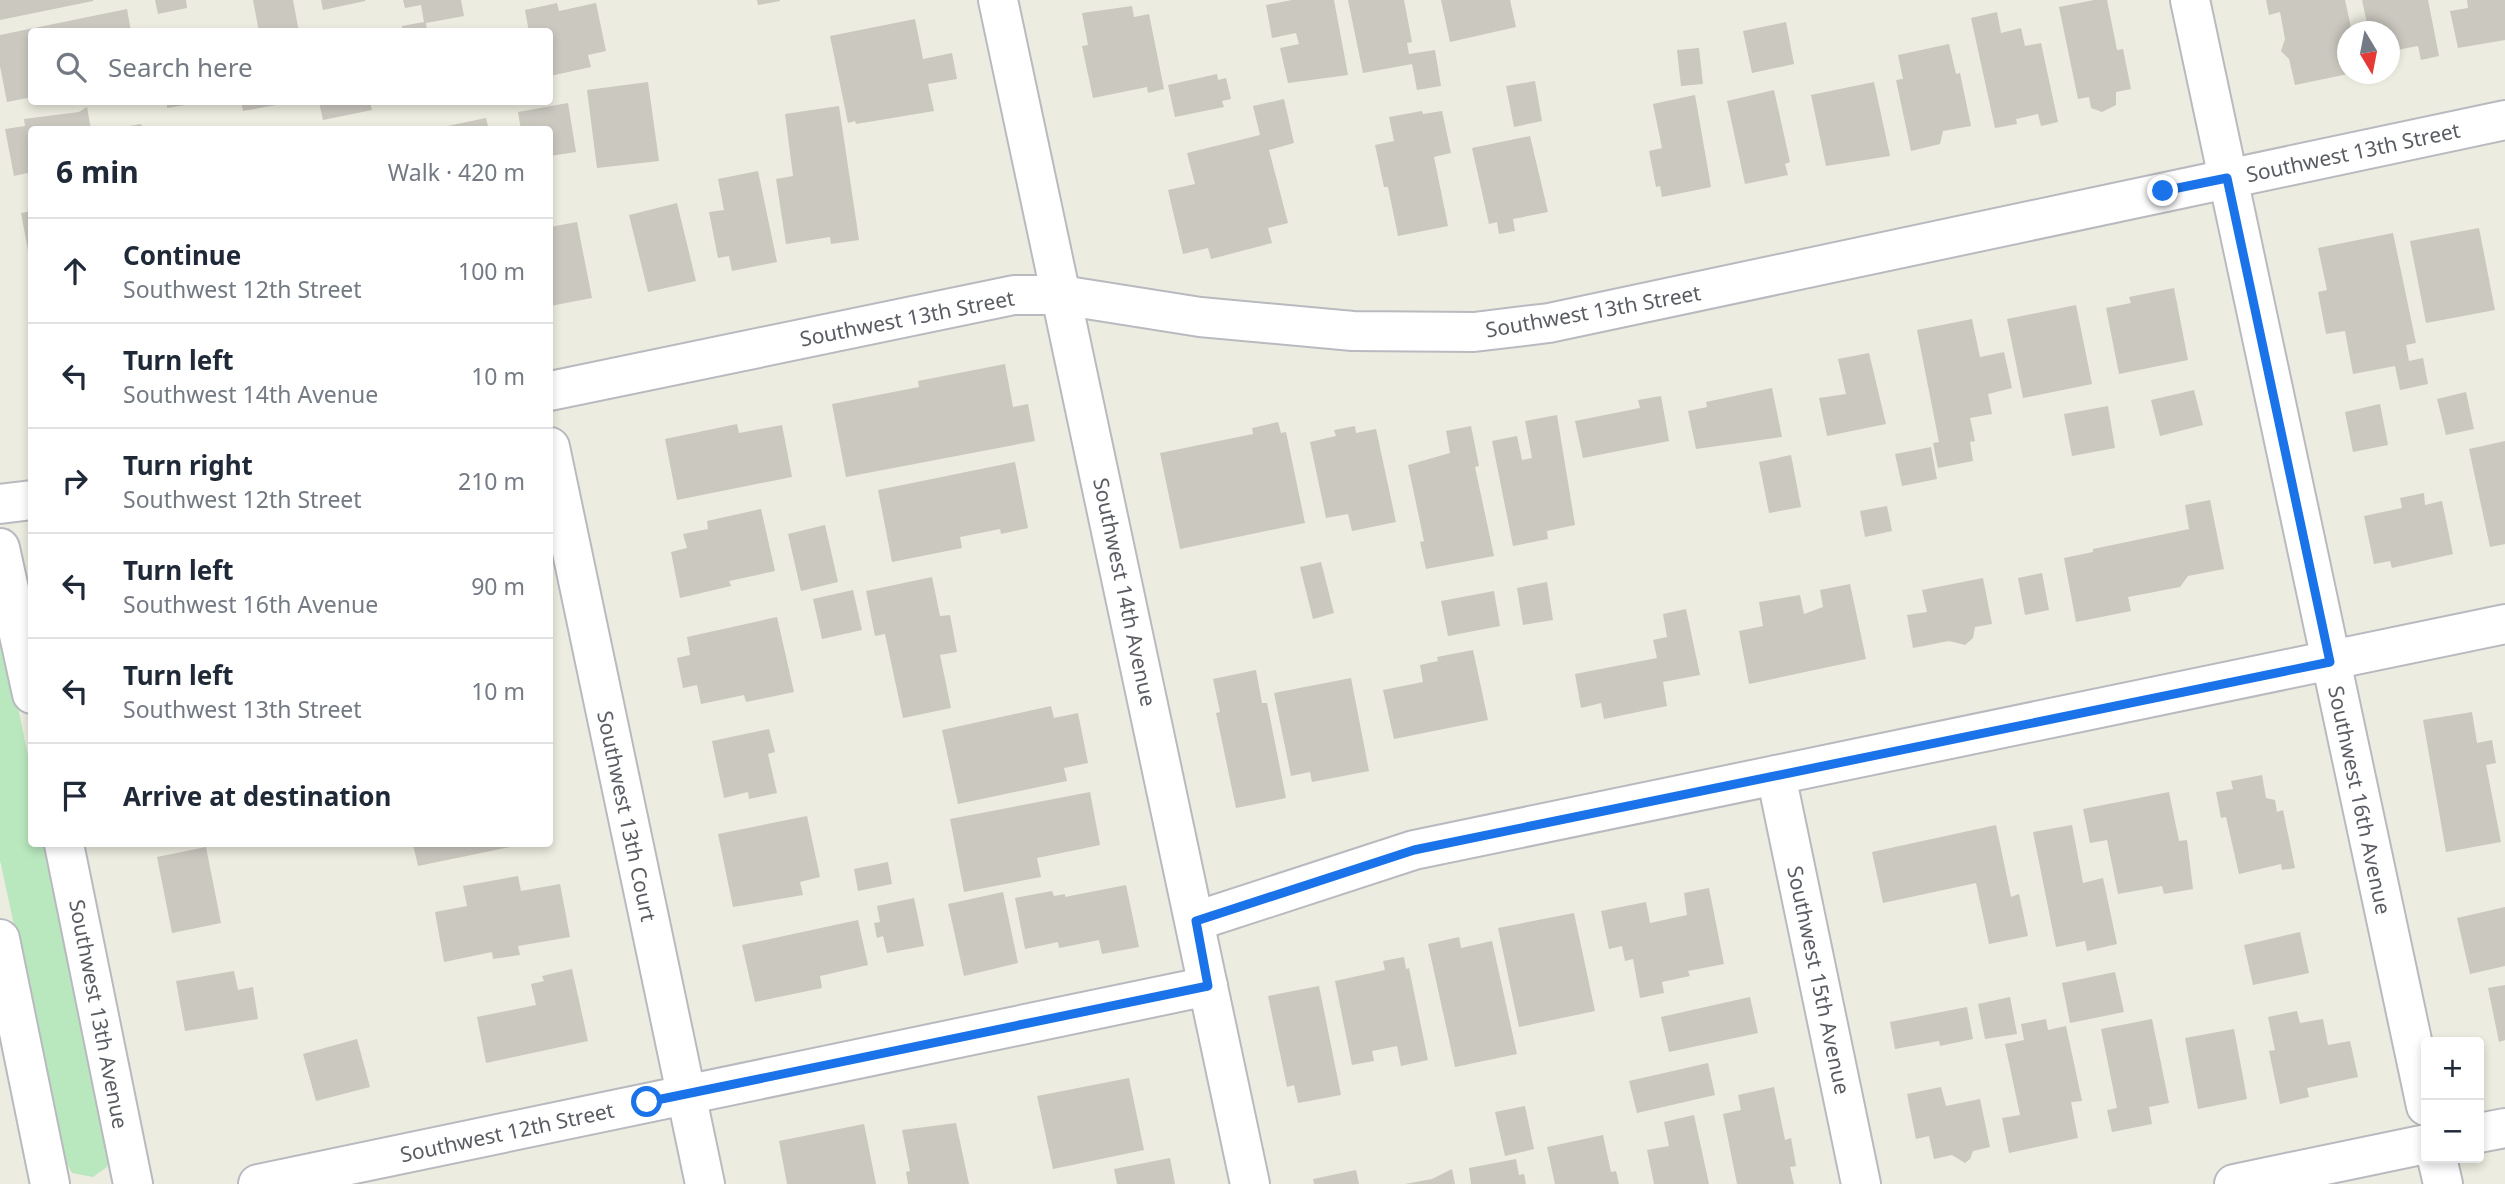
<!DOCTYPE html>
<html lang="en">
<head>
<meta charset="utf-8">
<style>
  :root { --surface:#fff; --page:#f6f6f7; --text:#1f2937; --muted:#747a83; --line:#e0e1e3 }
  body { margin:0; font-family:"Noto Sans",sans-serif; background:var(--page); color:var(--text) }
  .controls { position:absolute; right:21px; bottom:21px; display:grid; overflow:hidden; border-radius:7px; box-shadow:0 4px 10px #0003 }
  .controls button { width:63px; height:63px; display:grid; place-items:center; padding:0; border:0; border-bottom:2px solid var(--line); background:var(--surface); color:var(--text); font:35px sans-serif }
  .compass { position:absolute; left:2337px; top:21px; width:63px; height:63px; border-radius:50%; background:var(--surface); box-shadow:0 4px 10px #0003; rotate:170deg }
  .stop { position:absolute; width:21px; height:21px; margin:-16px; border:5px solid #1a73e8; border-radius:50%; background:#fff }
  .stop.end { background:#1a73e8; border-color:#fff; box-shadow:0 2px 7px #0008 }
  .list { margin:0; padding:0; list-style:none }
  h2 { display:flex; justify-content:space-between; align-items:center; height:91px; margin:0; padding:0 28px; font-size:30px }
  h2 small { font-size:23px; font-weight:400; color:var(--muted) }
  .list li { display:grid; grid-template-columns:46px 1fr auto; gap:21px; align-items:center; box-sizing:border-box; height:105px; padding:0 28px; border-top:2px solid var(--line) }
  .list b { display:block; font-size:26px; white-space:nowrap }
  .list p { margin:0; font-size:23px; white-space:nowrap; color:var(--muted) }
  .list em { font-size:23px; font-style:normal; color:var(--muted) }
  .icon { flex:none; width:38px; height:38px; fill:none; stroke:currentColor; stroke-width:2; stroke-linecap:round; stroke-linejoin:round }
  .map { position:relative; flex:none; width:2505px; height:1184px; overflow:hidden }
  .search { position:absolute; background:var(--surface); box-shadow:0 4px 10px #0003; left:28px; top:28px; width:525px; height:77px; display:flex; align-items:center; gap:18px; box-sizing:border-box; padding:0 24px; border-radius:7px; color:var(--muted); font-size:26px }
  .panel { position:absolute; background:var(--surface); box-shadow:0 4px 10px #0003; left:28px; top:126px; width:525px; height:721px; border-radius:7px }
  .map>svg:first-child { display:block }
</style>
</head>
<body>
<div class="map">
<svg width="2505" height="1184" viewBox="0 0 2505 1184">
  <rect width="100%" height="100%" fill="#edece0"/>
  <polygon fill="#b9e8be" points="0,621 31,770 32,844 47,844 111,1148 107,1167 93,1177 72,1173 64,1158 0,860"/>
  <g fill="#cac8bf">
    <polygon points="0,0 93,0 93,1 0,20"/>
    <polygon points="155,0 186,0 187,8 158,14"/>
    <polygon points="253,0 293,0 299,32 259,32"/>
    <polygon points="321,0 365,0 365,1 323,10"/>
    <polygon points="403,0 461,0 464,16 426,23 427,32 403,32 402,26 424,22 421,5 405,8"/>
    <polygon points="757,0 780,0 780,1 758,5"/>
    <polygon points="1292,0 1334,0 1348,75 1288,83 1280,48 1299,44 1296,33 1272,38 1266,5"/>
    <polygon points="1348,0 1404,0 1412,42 1407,43 1409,54 1435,50 1441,86 1417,90 1412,64 1363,73"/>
    <polygon points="1441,0 1510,0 1516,27 1450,42"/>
    <polygon points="2094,0 2107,0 2117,50 2123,49 2131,89 2116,92 2116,105 2102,112 2091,108 2089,97 2078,99 2059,7"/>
    <polygon points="2266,0 2345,0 2352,32 2348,32 2348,74 2295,85 2289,59 2281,51 2285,39 2280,12 2269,15"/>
    <polygon points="2362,0 2428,0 2439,56 2421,60 2418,46 2397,50 2397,55 2390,57 2390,32 2369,32"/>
    <polygon points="2467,0 2505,0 2505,40 2458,48 2450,11 2468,8"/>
    <polygon points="557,3 559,11 596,3 606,51 588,55 591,67 550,76 550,32 529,32 525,10"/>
    <polygon points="1132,6 1134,17 1149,14 1164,89 1148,93 1147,87 1093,98 1082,46 1088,45 1082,13"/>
    <polygon points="127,9 131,32 32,32 32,97 7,102 0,66 0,35"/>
    <polygon points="1997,12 2001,33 2021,28 2025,46 2041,43 2058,122 2041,126 2038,114 2016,119 2017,124 1995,128 1971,18"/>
    <polygon points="915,19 923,59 952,53 957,79 928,84 934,111 856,124 855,121 848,123 830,36"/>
    <polygon points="1786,22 1794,64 1752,73 1743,31"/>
    <polygon points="1949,44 1956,74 1960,73 1971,126 1943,131 1940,144 1911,151 1896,80 1903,79 1898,55"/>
    <polygon points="1699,48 1703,84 1681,86 1677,50"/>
    <polygon points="1217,74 1218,80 1226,78 1231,99 1222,101 1224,107 1175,117 1168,85"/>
    <polygon points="1535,81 1542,121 1514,127 1506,86"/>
    <polygon points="648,82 659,161 597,168 587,90"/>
    <polygon points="1874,82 1890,156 1826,166 1811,95"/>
    <polygon points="1774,90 1790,162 1785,164 1788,175 1745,184 1727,101"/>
    <polygon points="1695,95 1711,187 1662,197 1660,186 1656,187 1649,151 1662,148 1653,104"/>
    <polygon points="1284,99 1294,143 1269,150 1288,223 1268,228 1272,243 1211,259 1208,248 1183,254 1168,190 1195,184 1187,153 1260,135 1253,106"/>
    <polygon points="167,102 198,102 198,103 167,108"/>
    <polygon points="241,102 287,102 287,103 243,111"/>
    <polygon points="319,102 370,102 372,110 323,120"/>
    <polygon points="568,103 576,152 550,156 550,130 521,130 518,112"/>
    <polygon points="839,106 859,240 831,244 830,237 786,244 776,179 793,176 785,114"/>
    <polygon points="87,107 91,130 32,130 32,172 14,176 5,129 25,126 24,119 79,112"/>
    <polygon points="1422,111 1423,114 1442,111 1451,153 1434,157 1448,226 1398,236 1388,187 1384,187 1375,145 1394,141 1389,117"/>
    <polygon points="486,118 489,130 438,130 438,128"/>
    <polygon points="141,124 143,130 117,130 117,128"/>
    <polygon points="1530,136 1548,212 1513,219 1515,231 1499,234 1497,222 1489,224 1472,148"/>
    <polygon points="758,171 777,262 732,271 729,256 718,258 709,212 724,210 718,179"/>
    <polygon points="677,203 696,281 648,292 629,215"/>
    <polygon points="32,211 32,261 30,261 21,213"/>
    <polygon points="577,222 592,298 550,306 550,227"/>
    <polygon points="2479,228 2495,310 2426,323 2410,241"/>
    <polygon points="2393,233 2416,343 2406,345 2409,361 2423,358 2428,384 2400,390 2395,366 2353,374 2345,331 2326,334 2318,292 2327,290 2318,248"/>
    <polygon points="2174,288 2188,360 2119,374 2106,308 2131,303 2129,297"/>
    <polygon points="2076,305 2092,384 2023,398 2007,319"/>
    <polygon points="1972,319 1980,357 2004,352 2012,388 1988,394 1992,414 1970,418 1975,441 1970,442 1973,461 1938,468 1933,443 1939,442 1917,330"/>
    <polygon points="1869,353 1886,424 1827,436 1819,398 1846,394 1838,359"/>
    <polygon points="1005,364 1013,407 1028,404 1035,441 846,477 832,404 919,387 918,381"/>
    <polygon points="1772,388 1782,437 1696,449 1688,411 1707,407 1706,402"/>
    <polygon points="2194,390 2203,425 2160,436 2151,400"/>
    <polygon points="2466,392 2474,429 2446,435 2437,399"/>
    <polygon points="1661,396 1669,441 1583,458 1575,421 1640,408 1638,400"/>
    <polygon points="2380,404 2388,445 2353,452 2345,412"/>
    <polygon points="2108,406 2115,448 2072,456 2064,414"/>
    <polygon points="1557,415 1575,525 1547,531 1548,539 1513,546 1492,441 1517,436 1522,460 1532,458 1525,421"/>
    <polygon points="1278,422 1281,433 1286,432 1305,523 1180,549 1160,453 1253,434 1252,428"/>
    <polygon points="737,424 739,433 782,425 792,477 677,500 665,439"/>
    <polygon points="1355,426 1356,433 1376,429 1396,522 1352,531 1348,514 1326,518 1310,442 1336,436 1334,430"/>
    <polygon points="1471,426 1479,466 1475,467 1494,556 1426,569 1420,542 1424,541 1408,465 1450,453 1446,431"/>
    <polygon points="2505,441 2505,544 2490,547 2469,449"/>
    <polygon points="1931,447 1937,479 1902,486 1895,454"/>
    <polygon points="1791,455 1801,507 1769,513 1759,462"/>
    <polygon points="1015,462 1028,528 1001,534 1000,529 960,537 962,548 892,562 878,490"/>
    <polygon points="2424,493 2425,505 2442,501 2453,554 2392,568 2390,561 2374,564 2364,516 2402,508 2400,498"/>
    <polygon points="2210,500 2224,569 2188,576 2180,587 2128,597 2131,611 2076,622 2064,558 2093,552 2093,549 2189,529 2185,505"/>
    <polygon points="1887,506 1892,531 1865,537 1860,511"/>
    <polygon points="761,509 775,571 729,581 731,586 680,598 671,552 687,548 683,534 708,529 707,521"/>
    <polygon points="825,525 838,582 801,591 788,534"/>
    <polygon points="1321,562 1334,613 1313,619 1300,567"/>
    <polygon points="2042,573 2049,610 2025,615 2018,578"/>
    <polygon points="932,577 940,616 950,615 957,652 940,655 951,708 903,718 885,634 875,636 866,591"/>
    <polygon points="1983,578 1992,624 1975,627 1973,638 1965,645 1949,641 1913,648 1907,615 1927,612 1922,590"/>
    <polygon points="1547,582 1553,620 1523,625 1517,588"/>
    <polygon points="1850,584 1866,659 1749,684 1739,631 1763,626 1759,602 1800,595 1804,614 1823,607 1820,590"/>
    <polygon points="853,590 862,630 822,639 813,599"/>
    <polygon points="1494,591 1500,626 1448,636 1441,601"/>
    <polygon points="1686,609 1700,675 1663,682 1667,706 1604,719 1601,703 1581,708 1575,674 1657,658 1653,640 1667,637 1663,614"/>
    <polygon points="777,617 794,692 746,702 744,695 701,704 697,685 683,688 677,658 690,655 687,637"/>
    <polygon points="1473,650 1488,720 1394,739 1383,690 1423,682 1420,665 1438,661 1437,657"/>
    <polygon points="1256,670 1262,703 1267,703 1286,798 1236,808 1216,713 1220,712 1213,679"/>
    <polygon points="1351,678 1369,771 1312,782 1310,772 1291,776 1274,693"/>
    <polygon points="1051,706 1054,718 1078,713 1088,763 1064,768 1067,781 958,804 942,730"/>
    <polygon points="2472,712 2477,743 2492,740 2496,763 2486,765 2501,842 2446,852 2423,720"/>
    <polygon points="769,729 775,752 768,754 777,793 749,799 748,792 724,798 712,741"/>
    <polygon points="2262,775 2266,798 2275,800 2277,812 2283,810 2295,868 2282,870 2281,864 2239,874 2226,817 2221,818 2216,792 2233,789 2231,781"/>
    <polygon points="1090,792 1100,845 1037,858 1041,877 964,892 950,819"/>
    <polygon points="2169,792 2179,841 2187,840 2193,889 2164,894 2162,886 2118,894 2107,840 2090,843 2083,809"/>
    <polygon points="807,816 820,877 800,882 803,895 733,907 718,834"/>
    <polygon points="1996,825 2011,897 2019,894 2028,936 1989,944 1976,883 1883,903 1872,852"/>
    <polygon points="2072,825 2083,883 2103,878 2117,944 2087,951 2085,941 2056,947 2033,832"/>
    <polygon points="413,844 519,844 520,845 418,866"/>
    <polygon points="206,847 221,923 172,933 157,857"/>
    <polygon points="888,862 892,884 858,891 854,869"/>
    <polygon points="518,876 521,891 560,884 570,937 518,946 520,955 493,959 492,952 444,962 435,912 467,906 463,886"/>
    <polygon points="1126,885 1139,947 1102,954 1099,940 1059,948 1058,942 1025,949 1015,898 1052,891 1054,896 1065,894 1065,897"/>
    <polygon points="1709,888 1724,964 1688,971 1690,976 1662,982 1664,993 1640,998 1633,959 1625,961 1622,946 1609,949 1601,911 1646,902 1650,923 1687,915 1684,893"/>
    <polygon points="1003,892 1018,963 964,976 948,904"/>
    <polygon points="914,898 924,946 887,953 883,936 877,938 874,923 880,922 877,906"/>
    <polygon points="2505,907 2505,966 2470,974 2457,918"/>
    <polygon points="1574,913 1595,1011 1519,1027 1498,928"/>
    <polygon points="858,920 868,965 820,976 822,988 755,1002 742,945"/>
    <polygon points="2300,932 2309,973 2253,985 2244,945"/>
    <polygon points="1459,937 1461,948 1492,941 1517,1054 1455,1067 1428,944"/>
    <polygon points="1404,957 1406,969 1409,968 1428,1060 1401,1066 1397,1046 1372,1051 1374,1061 1352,1065 1335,981 1385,970 1383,961"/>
    <polygon points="572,969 588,1041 486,1063 477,1017 536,1005 531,984 544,981 542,976"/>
    <polygon points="234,971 238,990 253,987 258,1019 185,1031 176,981"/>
    <polygon points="2115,972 2124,1012 2070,1023 2062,983"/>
    <polygon points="2505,985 2505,1040 2499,1042 2488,988"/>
    <polygon points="1319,986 1341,1095 1298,1103 1294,1085 1287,1087 1268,996"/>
    <polygon points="1750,997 1758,1033 1669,1052 1661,1017"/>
    <polygon points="2010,997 2017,1034 1985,1039 1978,1004"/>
    <polygon points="1967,1007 1973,1039 1940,1046 1939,1041 1895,1049 1890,1022"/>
    <polygon points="2297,1011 2300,1023 2323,1019 2328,1045 2350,1041 2358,1077 2307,1088 2309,1097 2280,1104 2269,1051 2275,1050 2268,1017"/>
    <polygon points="2046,1019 2048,1030 2066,1026 2082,1101 2071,1102 2078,1138 2009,1153 2002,1118 2020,1115 2005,1044 2024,1040 2021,1024"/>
    <polygon points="2152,1019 2169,1103 2149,1107 2152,1124 2112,1132 2107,1110 2117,1108 2101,1029"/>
    <polygon points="2234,1029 2247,1099 2198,1109 2185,1038"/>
    <polygon points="357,1039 370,1087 316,1101 303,1054"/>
    <polygon points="1708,1063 1715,1095 1637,1113 1629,1081"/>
    <polygon points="1129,1078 1144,1150 1053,1169 1037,1096"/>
    <polygon points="1774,1087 1785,1140 1791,1138 1796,1166 1790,1167 1794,1184 1737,1184 1723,1114 1741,1110 1738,1095"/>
    <polygon points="1941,1087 1946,1106 1980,1099 1990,1147 1973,1151 1970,1159 1965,1163 1952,1155 1934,1159 1929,1136 1916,1139 1907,1094"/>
    <polygon points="1525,1106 1534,1149 1505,1156 1495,1112"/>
    <polygon points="1694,1115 1709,1184 1654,1184 1647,1150 1669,1146 1664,1122"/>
    <polygon points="956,1123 969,1184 908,1184 906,1172 910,1171 902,1130"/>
    <polygon points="864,1124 876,1184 787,1184 779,1141"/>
    <polygon points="1603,1135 1611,1172 1616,1171 1619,1184 1555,1184 1547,1147"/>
    <polygon points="1170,1158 1175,1184 1117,1184 1114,1169"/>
    <polygon points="1516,1159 1519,1175 1524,1174 1526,1184 1471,1184 1469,1168"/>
    <polygon points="1452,1169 1455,1184 1405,1184 1432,1179"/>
    <polygon points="1356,1170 1359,1184 1314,1184 1313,1179"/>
  </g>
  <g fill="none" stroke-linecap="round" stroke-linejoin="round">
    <defs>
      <g id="street">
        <polyline points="998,0 1250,1184"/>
        <polyline points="2190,0 2426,1106"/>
        <polyline points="550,391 1014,295 1061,295 1200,317 1353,331 1474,332 1549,323 2505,120"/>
        <polyline points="550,447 705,1184"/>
        <polyline points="0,504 32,500"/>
        <polyline points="0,548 32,694"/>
        <polyline points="1776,775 1861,1184"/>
        <polyline points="64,844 133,1184"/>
        <polyline points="1196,921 1414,850 2505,624"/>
        <polyline points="0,939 50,1184"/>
        <polyline points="2479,1133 2505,1128"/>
        <polyline points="2437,1158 2443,1184"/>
        <polyline points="258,1184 1208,986"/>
        <polyline points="2234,1184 2426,1144"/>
      </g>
    </defs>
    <use href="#street" stroke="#b8bac0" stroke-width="42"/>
    <use href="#street" stroke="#fff" stroke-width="38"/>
  </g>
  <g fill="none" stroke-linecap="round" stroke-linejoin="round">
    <polyline stroke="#1a73e8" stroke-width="9" points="647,1102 1208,986 1196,921 1414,850 2330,662 2227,178 2163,191"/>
  </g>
  <g text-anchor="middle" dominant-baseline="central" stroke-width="6" stroke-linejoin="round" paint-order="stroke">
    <g font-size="21" fill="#595c62" stroke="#fff">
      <text transform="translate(2353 152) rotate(-12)">Southwest 13th Street</text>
      <text transform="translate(1593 311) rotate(-10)">Southwest 13th Street</text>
      <text transform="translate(907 318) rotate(-11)">Southwest 13th Street</text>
      <text transform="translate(1125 592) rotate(78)">Southwest 14th Avenue</text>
      <text transform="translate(2360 800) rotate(78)">Southwest 16th Avenue</text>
      <text transform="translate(627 816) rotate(78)">Southwest 13th Court</text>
      <text transform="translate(1819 980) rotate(78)">Southwest 15th Avenue</text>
      <text transform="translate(99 1014) rotate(79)">Southwest 13th Avenue</text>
      <text transform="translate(507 1132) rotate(-12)">Southwest 12th Street</text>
    </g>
  </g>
</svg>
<div class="controls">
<button>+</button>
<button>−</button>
</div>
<svg class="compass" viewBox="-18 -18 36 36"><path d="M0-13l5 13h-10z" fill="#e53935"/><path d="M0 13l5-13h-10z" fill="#747a83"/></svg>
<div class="stop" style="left:647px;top:1102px"></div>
<div class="stop end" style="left:2163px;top:191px"></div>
<div class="search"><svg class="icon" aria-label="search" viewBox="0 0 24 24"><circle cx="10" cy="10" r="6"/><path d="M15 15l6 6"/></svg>Search here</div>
<section class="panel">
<h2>6 min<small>Walk · 420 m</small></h2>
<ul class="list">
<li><svg class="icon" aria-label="ahead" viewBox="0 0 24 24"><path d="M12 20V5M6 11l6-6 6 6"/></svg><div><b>Continue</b><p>Southwest 12th Street</p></div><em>100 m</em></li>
<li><svg class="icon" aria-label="left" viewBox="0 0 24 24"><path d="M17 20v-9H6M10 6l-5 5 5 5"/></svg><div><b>Turn left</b><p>Southwest 14th Avenue</p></div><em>10 m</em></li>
<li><svg class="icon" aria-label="right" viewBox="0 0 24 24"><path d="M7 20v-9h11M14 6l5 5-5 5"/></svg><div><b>Turn right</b><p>Southwest 12th Street</p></div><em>210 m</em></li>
<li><svg class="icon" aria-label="left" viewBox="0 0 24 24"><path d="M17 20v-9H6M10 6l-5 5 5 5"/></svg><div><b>Turn left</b><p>Southwest 16th Avenue</p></div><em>90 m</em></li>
<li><svg class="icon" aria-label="left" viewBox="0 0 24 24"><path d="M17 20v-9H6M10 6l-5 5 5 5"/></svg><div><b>Turn left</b><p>Southwest 13th Street</p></div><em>10 m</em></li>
<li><svg class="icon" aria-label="arrive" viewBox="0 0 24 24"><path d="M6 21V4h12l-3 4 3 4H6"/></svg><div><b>Arrive at destination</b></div></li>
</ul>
</section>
</div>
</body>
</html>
